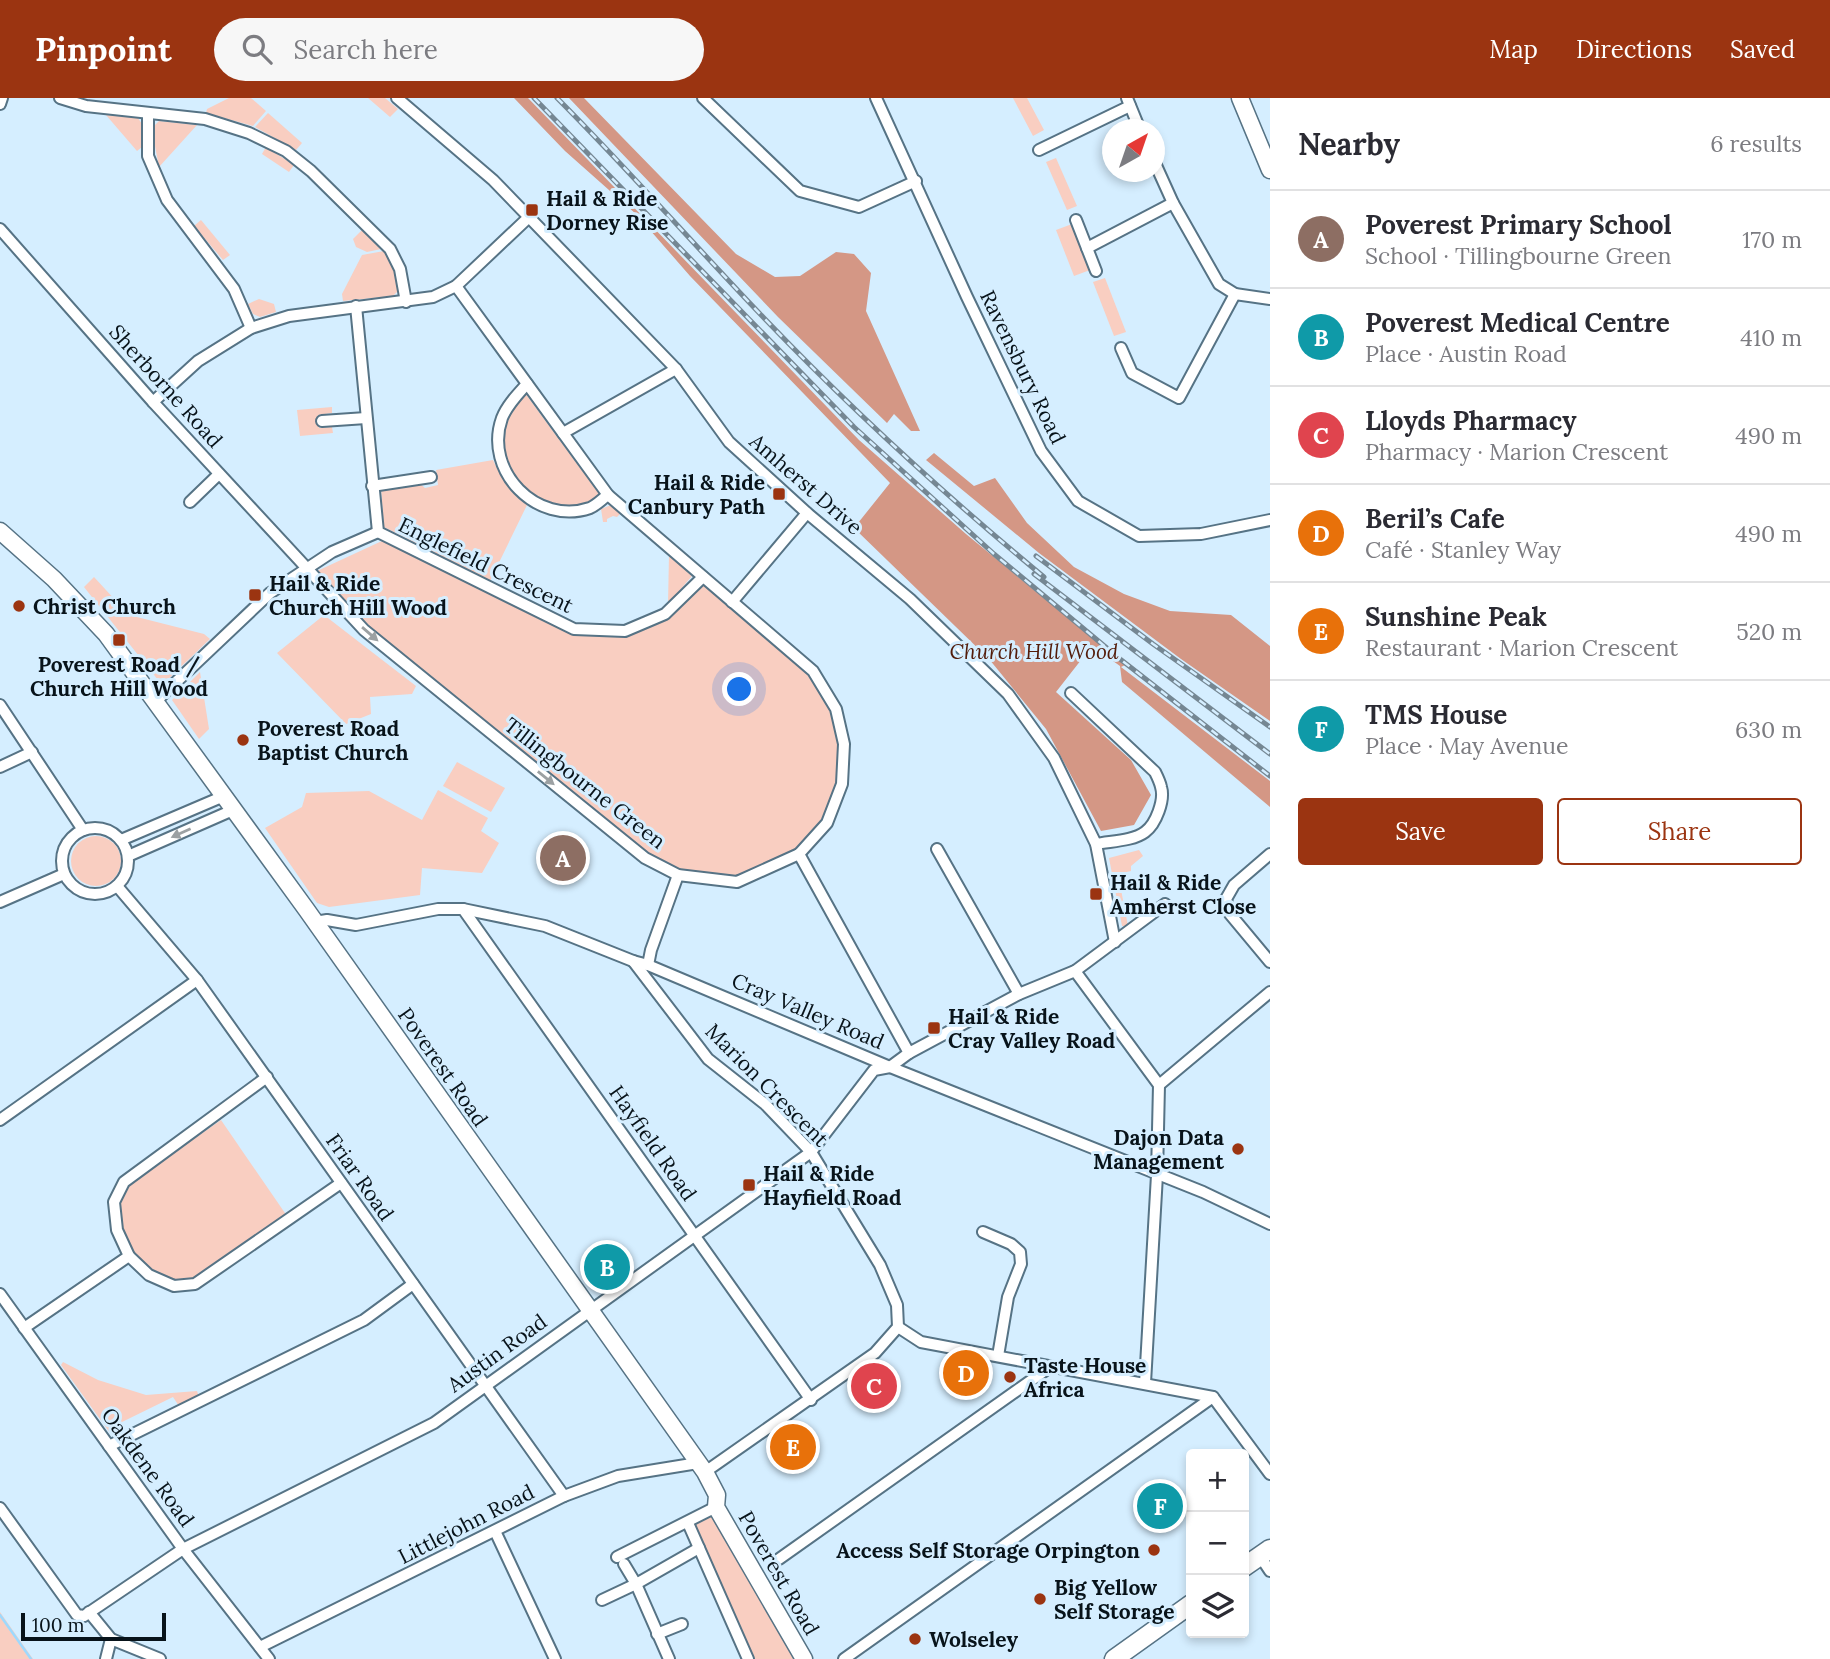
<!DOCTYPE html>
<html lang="en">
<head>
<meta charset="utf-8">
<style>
  :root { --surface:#fff; --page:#f7f7f7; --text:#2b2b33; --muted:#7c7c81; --line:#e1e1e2; --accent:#9b3411 }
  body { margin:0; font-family:Lora,serif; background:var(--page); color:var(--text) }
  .controls { position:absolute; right:21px; bottom:21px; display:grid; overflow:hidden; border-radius:7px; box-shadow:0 4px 10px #0003 }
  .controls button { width:63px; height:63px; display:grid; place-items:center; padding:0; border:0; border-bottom:2px solid var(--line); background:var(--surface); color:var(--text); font:35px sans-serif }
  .compass { position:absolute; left:1102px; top:21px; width:63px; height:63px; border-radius:50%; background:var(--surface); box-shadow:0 4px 10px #0003; rotate:40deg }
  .scale { position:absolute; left:21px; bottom:18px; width:145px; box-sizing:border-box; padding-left:7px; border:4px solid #08131a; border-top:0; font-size:19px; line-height:24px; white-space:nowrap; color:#08131a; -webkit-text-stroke:5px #d5eeff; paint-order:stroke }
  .you { position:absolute; left:740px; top:592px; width:24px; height:24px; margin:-18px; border:5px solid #fff; border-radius:50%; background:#1a73e8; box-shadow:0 0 0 10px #1a73e833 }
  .badge { display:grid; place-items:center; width:46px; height:46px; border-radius:50%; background:var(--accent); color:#fff; font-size:23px; font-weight:700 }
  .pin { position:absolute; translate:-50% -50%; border:4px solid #fff; box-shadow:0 2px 7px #0006 }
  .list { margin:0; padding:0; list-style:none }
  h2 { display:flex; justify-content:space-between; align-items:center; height:91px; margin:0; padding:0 28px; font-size:30px }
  h2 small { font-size:23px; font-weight:400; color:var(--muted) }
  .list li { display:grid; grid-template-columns:46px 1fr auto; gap:21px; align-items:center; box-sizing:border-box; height:98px; padding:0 28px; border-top:2px solid var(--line) }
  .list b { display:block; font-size:26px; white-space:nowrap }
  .list p { margin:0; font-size:23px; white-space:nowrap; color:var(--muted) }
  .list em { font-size:23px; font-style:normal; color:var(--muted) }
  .actions { display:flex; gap:14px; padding:21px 28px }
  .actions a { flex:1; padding:16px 0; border:2px solid var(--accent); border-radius:7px; text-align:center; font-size:24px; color:var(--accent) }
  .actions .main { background:var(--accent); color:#fff }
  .icon { flex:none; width:38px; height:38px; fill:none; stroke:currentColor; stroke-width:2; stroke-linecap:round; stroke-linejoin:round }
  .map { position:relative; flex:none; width:1270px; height:1561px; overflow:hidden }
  header { display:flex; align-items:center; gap:42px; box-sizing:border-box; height:98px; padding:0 35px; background:var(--accent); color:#fff }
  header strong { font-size:33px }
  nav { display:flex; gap:38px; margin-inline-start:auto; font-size:24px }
  .search { width:490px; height:63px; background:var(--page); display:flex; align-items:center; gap:18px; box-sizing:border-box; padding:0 24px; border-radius:38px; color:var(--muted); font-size:26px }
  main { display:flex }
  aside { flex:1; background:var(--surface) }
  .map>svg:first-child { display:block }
</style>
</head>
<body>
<header>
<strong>Pinpoint</strong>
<div class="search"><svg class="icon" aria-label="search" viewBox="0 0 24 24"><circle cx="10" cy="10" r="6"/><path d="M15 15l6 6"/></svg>Search here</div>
<nav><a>Map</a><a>Directions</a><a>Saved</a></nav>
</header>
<main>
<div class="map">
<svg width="1270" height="1561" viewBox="0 0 1270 1561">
  <rect width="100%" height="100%" fill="#d5eeff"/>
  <g fill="#f9cec1">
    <polygon points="229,0 251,0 266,13 253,28 206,15 207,11"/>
    <polygon points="368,0 385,0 398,11 390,19"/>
    <polygon points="1013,0 1027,0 1044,32 1033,38"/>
    <polygon points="268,15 302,45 296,52 255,29"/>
    <polygon points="106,17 138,20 142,26 142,49 137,53"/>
    <polygon points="159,23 197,27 159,69 155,48 155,27"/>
    <polygon points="266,49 294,67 289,74 262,56"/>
    <polygon points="1056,60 1077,108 1067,112 1046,64"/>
    <polygon points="201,122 230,157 223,162 194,128"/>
    <polygon points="1072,126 1090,172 1074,178 1056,132"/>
    <polygon points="362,132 381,151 367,154 356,149 353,141"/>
    <polygon points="384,153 394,172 398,193 393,198 343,203 342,196 362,157"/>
    <polygon points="1105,180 1126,234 1114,238 1093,184"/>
    <polygon points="259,201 274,206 276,214 260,219 253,216 248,206"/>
    <path d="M525,295L600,397C545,441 465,354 525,295Z"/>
    <polygon points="332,309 332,315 318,317 319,330 332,329 333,335 300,338 297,312"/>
    <path d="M493,362C502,381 509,394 527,407L490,483L384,429L381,391L418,384L425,390L438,387L436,372Z"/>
    <polygon points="611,407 621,415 617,419 613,418 607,421 607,424 603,424 601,411"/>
    <path d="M384,442L577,536L623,537L667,519L706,485L809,575L835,622L841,650L838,685L823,722L791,756L737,779L693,777L653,761C538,669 416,582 315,474Z"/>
    <polygon points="669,457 692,478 668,506"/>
    <polygon points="94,479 129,517 204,536 210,541 162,587 84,489"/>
    <polygon points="324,517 416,588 412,596 370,599 371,616 346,626 277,555"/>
    <polygon points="200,574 209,631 199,641 172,602"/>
    <polygon points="457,664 505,690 491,714 443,688"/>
    <polygon points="438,692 488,720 481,733 499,745 482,775 422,770 420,797 329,809 317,805 265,730 302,709 306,695 369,693 422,722"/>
    <circle cx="96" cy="763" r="25"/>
    <polygon points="1139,752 1143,758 1131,768 1131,773 1118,776 1128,828 1122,828 1109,760"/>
    <polygon points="221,1022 287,1118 191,1182 174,1182 152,1173 133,1155 121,1131 117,1108 129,1086"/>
    <polygon points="63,1264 98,1282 146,1297 197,1293 199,1299 179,1308 173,1299 122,1324 127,1334 115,1339 115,1335 110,1335 61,1267"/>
    <polygon points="716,1416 798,1561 754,1561 693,1428"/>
    <polygon points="0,1514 33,1561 0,1561"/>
  </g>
  <g fill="#d49785">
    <polygon points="514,0 528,0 859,342 966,436 1125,567 1121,569 1270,683 1270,709 1122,584 1120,568 1092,548 1056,594 1131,662 1151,697 1134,727 1101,733 1046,631 989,561 854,430 890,385 690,178 636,116 565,53"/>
    <polygon points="569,0 584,0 736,156 775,179 800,178 836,154 854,156 871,175 866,213 920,333 911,333 894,316 887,325 778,219"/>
    <polygon points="934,355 974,388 995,380 1027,425 1074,469 1124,496 1170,513 1231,517 1270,548 1270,623 1181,561 1039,455 926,362"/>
  </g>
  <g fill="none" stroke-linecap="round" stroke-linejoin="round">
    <polyline stroke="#9ed9fd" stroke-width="2.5" points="0,1517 31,1561"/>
    <defs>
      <g id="street">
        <polyline points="60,0 86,8 205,21 249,35 286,53 311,73 390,151 400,171 406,204"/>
        <polyline points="397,0 493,82 676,271 729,344 807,415 910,501 1008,596 1054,660 1096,746 1115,844"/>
        <polyline points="703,0 800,93 859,109 916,83"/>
        <polyline points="876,0 967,199 1041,353 1078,403 1139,438 1201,436 1270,422"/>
        <polyline points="1127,0 1140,32"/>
        <polyline points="0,6 2,0"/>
        <polyline points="148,16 148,58 167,102 234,191 251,230"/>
        <polyline points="1039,52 1130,8"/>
        <polyline points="1154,63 1173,105 1219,186 1235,196 1270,201"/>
        <polyline points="1076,122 1096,173"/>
        <polyline points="0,131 153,304 364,532 645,760 678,777 737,784 799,756 827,725 842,686 844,646 836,611 813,573 608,397 456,188"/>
        <polyline points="1087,150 1173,105"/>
        <polyline points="356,208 378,434 574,531 625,533 665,516 703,479"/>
        <polyline points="1121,250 1132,275 1179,300 1235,196"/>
        <path d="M527,286C518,296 507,307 502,320C483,373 537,428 590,410C597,407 602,401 608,397"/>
        <polyline points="153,304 198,263 251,230 289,218 433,199 456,188 529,119"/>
        <polyline points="322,323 366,320"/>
        <polyline points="563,335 676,271"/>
        <polyline points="372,388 431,379"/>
        <polyline points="190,404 219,376"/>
        <polyline points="732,504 807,415"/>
        <path d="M1071,595L1155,674C1157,678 1160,684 1161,689C1165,702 1156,726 1145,734C1133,743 1111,743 1096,746"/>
        <polyline points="156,603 270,495 332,454 378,434"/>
        <polyline points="0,607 83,732"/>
        <polyline points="0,669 32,654"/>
        <circle cx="95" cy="763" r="33"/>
        <polyline points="121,742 224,698"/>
        <polyline points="937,751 1019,896"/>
        <polyline points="799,756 909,955"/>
        <polyline points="1270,756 1234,787 1226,801 1230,816 1270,864"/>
        <polyline points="128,758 233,712"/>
        <polyline points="117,788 197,882 564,1398"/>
        <polyline points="0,804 64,776"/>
        <polyline points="463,811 811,1302"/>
        <polyline points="315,824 327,822 356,827 438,811 463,811 545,828 633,863 648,867 890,969 1203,1094 1270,1126"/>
        <polyline points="633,863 708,961 765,1006 811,1054 880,1167 897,1207 898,1229 875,1255 705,1374"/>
        <polyline points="648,867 651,852 678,777"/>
        <polyline points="1075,873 1159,987 1157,1077 1145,1285"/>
        <polyline points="267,979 124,1084 114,1104 117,1132 129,1158 149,1177 174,1188 195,1186 341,1085"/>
        <polyline points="1159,987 1270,894"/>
        <polyline points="0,1022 197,882"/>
        <polyline points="983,1134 1011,1146 1020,1154 1021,1166 1008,1199 998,1258"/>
        <polyline points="0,1196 183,1451 269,1561"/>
        <polyline points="898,1229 921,1244 1213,1299 1270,1376"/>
        <polyline points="24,1230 129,1158"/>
        <polyline points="109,1348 364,1222 413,1186"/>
        <polyline points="0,1410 77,1517 84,1518 183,1451 434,1325 811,1054 874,972 890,969 909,955 1019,896 1075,873 1165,806"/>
        <polyline points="688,1425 748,1561"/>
        <polyline points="495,1433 555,1561"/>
        <polyline points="1260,1458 1270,1473"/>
        <polyline points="617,1459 716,1409"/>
        <polyline points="779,1461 1050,1269"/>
        <polyline points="624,1466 636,1486 669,1561"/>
        <polyline points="602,1502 636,1486 699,1450"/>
        <polyline points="89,1514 111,1541 160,1561"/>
        <polyline points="657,1536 682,1526"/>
        <polyline points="260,1549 564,1398 618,1378 698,1365"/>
        <polyline points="106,1561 111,1541"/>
        <polyline points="844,1561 1213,1299"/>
      </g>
      <g id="secondary">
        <polyline points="1240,0 1270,72"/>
        <polyline points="0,433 54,481 106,536 306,811 705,1374 717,1397 716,1409 804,1561"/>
      </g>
      <g id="primary">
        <polyline points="1244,1469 1270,1451"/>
        <polyline points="1114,1561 1191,1506"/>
      </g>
    </defs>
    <use href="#street" stroke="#567385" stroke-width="14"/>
    <use href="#secondary" stroke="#567385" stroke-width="19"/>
    <use href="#primary" stroke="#567385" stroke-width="21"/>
    <use href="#street" stroke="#fff" stroke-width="10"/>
    <use href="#secondary" stroke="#fff" stroke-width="16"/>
    <use href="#primary" stroke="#fff" stroke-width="18"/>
    <defs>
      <g id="rail">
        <polyline points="534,0 854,329 994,456 1120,561 1270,678"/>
        <path d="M557,0C628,71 694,147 764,220C852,312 946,398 1044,479"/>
        <polyline points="1036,458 1153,546 1270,629"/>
        <polyline points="1034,476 1270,656"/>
      </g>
    </defs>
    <use href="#rail" stroke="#758793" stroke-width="5"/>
    <use href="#rail" stroke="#d5eeff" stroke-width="2.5" stroke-dasharray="8" stroke-linecap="butt"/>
  </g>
  <defs><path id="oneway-solid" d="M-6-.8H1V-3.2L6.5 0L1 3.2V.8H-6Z" transform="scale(1.75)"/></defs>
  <g fill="#9ca1a3">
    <use href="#oneway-solid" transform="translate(370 536) rotate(41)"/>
    <use href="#oneway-solid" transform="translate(546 680) rotate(39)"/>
    <use href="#oneway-solid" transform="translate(181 735) rotate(156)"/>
  </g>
  <g fill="#9b3411" stroke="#d5eeff" stroke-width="2.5">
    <rect x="525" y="105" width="14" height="14" rx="3.5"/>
    <rect x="772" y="389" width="14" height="14" rx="3.5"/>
    <rect x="248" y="490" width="14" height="14" rx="3.5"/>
    <circle cx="19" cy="508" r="7"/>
    <rect x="112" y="535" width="14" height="14" rx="3.5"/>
    <circle cx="243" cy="642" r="7"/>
    <rect x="1089" y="789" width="14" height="14" rx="3.5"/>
    <rect x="927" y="923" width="14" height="14" rx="3.5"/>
    <circle cx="1238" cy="1051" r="7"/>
    <rect x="742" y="1080" width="14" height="14" rx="3.5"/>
    <circle cx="1010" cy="1279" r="7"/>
    <circle cx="1154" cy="1452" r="7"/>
    <circle cx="1040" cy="1501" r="7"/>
    <circle cx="915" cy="1541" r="7"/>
  </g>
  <g text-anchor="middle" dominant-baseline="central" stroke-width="6" stroke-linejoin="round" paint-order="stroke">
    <g font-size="21" font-weight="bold" fill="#08131a" stroke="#d5eeff" text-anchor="start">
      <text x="546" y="100">Hail &amp; Ride<tspan x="546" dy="24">Dorney Rise</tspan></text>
      <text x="765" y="384" text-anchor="end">Hail &amp; Ride<tspan x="765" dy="24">Canbury Path</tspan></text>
      <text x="269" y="485">Hail &amp; Ride<tspan x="269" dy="24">Church Hill Wood</tspan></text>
      <text x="33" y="508">Christ Church</text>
      <text x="119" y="566" text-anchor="middle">Poverest Road /<tspan x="119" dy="24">Church Hill Wood</tspan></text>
      <text x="257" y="630">Poverest Road<tspan x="257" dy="24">Baptist Church</tspan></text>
      <text x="1110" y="784">Hail &amp; Ride<tspan x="1110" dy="24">Amherst Close</tspan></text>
      <text x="948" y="918">Hail &amp; Ride<tspan x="948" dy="24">Cray Valley Road</tspan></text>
      <text x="1224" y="1039" text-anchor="end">Dajon Data<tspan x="1224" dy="24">Management</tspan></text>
      <text x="763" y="1075">Hail &amp; Ride<tspan x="763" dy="24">Hayfield Road</tspan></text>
      <text x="1024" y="1267">Taste House<tspan x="1024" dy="24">Africa</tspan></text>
      <text x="1140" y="1452" text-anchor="end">Access Self Storage Orpington</text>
      <text x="1054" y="1489">Big Yellow<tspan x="1054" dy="24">Self Storage</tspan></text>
      <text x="929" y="1541">Wolseley</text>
    </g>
    <g font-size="21" fill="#08131a" stroke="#d5eeff">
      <text transform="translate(1023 269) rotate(64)">Ravensbury Road</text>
      <text transform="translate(166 288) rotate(48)">Sherborne Road</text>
      <text transform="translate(806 386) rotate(41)">Amherst Drive</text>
      <text transform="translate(486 467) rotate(26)">Englefield Crescent</text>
      <text transform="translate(585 685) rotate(38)">Tillingbourne Green</text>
      <text transform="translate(808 913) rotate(23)">Cray Valley Road</text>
      <text transform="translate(443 969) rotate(55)">Poverest Road</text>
      <text transform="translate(767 987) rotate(45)">Marion Crescent</text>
      <text transform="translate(653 1045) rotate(55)">Hayfield Road</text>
      <text transform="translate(360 1079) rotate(55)">Friar Road</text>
      <text transform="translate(497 1255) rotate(-36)">Austin Road</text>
      <text transform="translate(148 1369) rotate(54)">Oakdene Road</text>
      <text transform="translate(466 1426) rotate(-27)">Littlejohn Road</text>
      <text transform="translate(779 1475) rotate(60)">Poverest Road</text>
    </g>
    <g font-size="21" font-style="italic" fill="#531c0a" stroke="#d5eeff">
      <text x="1034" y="553">Church Hill Wood</text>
    </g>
  </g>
</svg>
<div class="controls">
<button>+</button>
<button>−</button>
<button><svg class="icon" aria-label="layers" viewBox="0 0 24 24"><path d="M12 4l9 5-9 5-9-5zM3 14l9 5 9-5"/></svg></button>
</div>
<svg class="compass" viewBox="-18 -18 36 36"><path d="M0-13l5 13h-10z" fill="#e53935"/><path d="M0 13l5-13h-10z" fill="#7c7c81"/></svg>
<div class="scale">100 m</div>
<div class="you"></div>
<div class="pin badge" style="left:563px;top:760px;background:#8d6e63">A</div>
<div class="pin badge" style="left:607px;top:1169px;background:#0f9aa8">B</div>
<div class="pin badge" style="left:874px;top:1288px;background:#e0444e">C</div>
<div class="pin badge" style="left:966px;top:1275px;background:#e8710a">D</div>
<div class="pin badge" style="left:793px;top:1349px;background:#e8710a">E</div>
<div class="pin badge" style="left:1160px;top:1408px;background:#0f9aa8">F</div>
</div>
<aside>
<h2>Nearby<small>6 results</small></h2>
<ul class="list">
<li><span class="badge" style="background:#8d6e63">A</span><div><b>Poverest Primary School</b><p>School · Tillingbourne Green</p></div><em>170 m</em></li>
<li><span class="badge" style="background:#0f9aa8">B</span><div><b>Poverest Medical Centre</b><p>Place · Austin Road</p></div><em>410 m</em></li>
<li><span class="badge" style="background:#e0444e">C</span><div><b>Lloyds Pharmacy</b><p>Pharmacy · Marion Crescent</p></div><em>490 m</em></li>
<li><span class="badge" style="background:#e8710a">D</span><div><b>Beril’s Cafe</b><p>Café · Stanley Way</p></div><em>490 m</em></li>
<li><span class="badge" style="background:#e8710a">E</span><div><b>Sunshine Peak</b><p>Restaurant · Marion Crescent</p></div><em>520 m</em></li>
<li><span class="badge" style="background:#0f9aa8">F</span><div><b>TMS House</b><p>Place · May Avenue</p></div><em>630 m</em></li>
</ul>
<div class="actions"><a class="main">Save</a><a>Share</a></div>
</aside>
</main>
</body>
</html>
